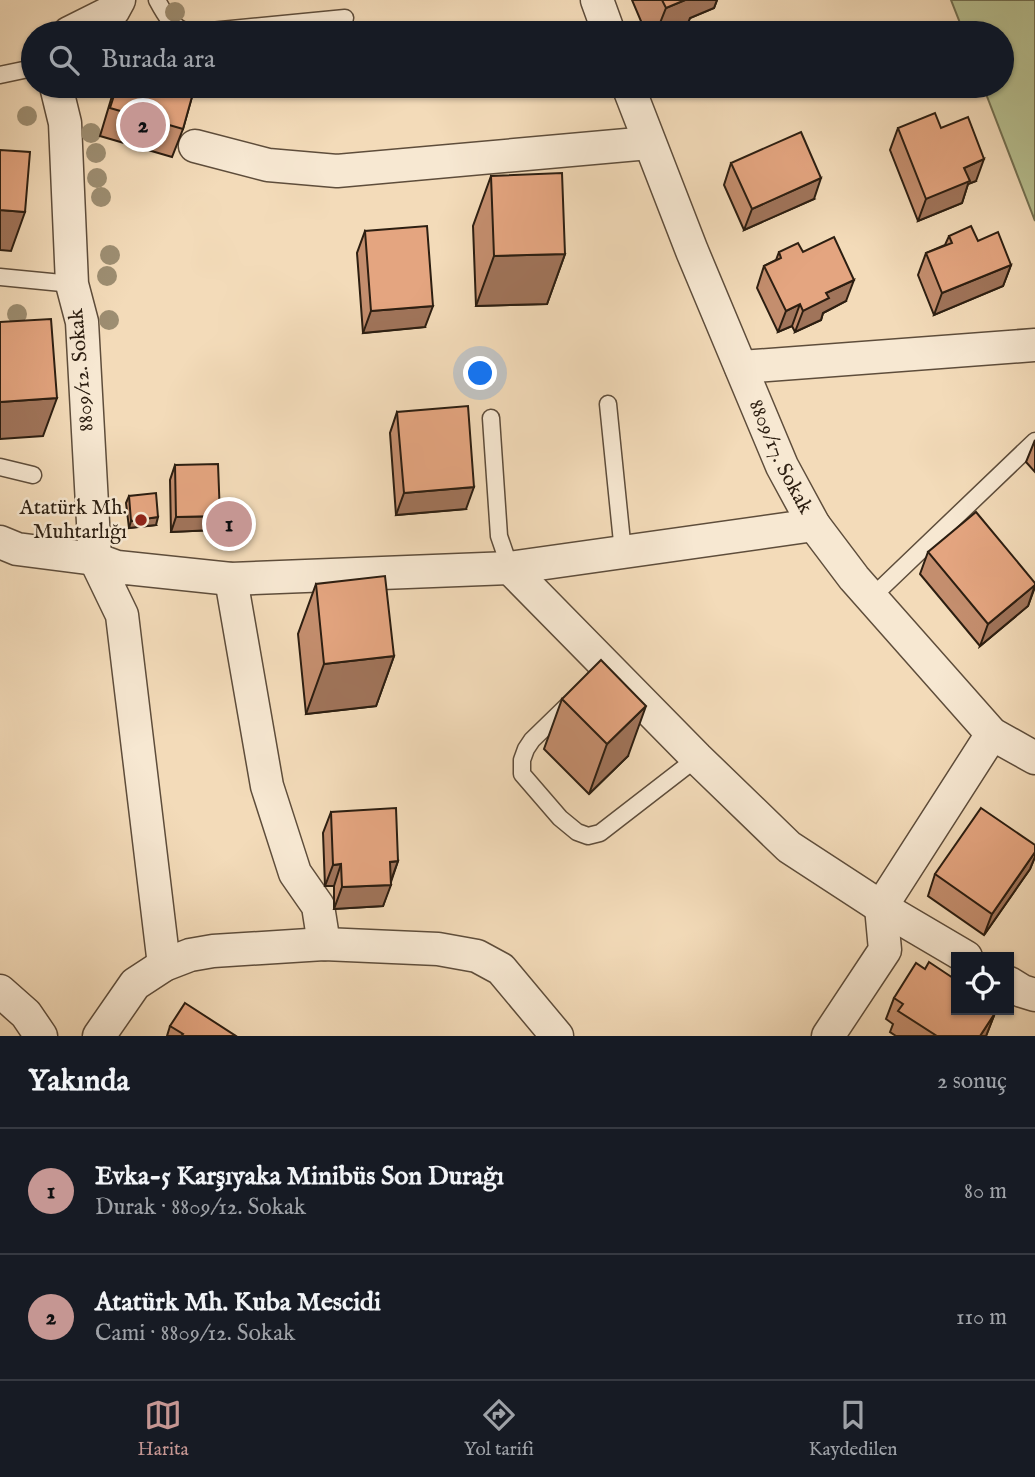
<!DOCTYPE html>
<html lang="tr">
<head>
<meta charset="utf-8">
<style>
  :root { --surface:#171b24; --page:#242831; --text:#f1f3f6; --muted:#9ea1a6; --line:#363941; --accent:#c59692 }
  body { margin:0; font-family:"IM FELL English",serif; background:var(--page); color:var(--text) }
  .controls { position:absolute; right:21px; bottom:21px; display:grid; overflow:hidden; border-radius:0px; box-shadow:0 2px 5px #0004 }
  .controls button { width:63px; height:63px; display:grid; place-items:center; padding:0; border:0; border-bottom:2px solid var(--line); background:var(--surface); color:var(--text); font:35px sans-serif }
  .you { position:absolute; left:481px; top:374px; width:24px; height:24px; margin:-18px; border:5px solid #fff; border-radius:50%; background:#1a73e8; box-shadow:0 0 0 10px #1a73e833 }
  .badge { display:grid; place-items:center; width:46px; height:46px; border-radius:50%; background:var(--accent); color:#111; font-size:23px; font-weight:700 }
  .pin { position:absolute; translate:-50% -50%; border:4px solid #fff; box-shadow:0 2px 7px #0006 }
  .list { margin:0; padding:0; list-style:none }
  h2 { display:flex; justify-content:space-between; align-items:center; height:91px; margin:0; padding:0 28px; font-size:30px }
  h2 small { font-size:23px; font-weight:400; color:var(--muted) }
  .list li { display:grid; grid-template-columns:46px 1fr auto; gap:21px; align-items:center; box-sizing:border-box; height:126px; padding:0 28px; border-top:2px solid var(--line) }
  .list b { display:block; font-size:26px; white-space:nowrap }
  .list p { margin:0; font-size:23px; white-space:nowrap; color:var(--muted) }
  .list em { font-size:23px; font-style:normal; color:var(--muted) }
  .icon { flex:none; width:38px; height:38px; fill:none; stroke:currentColor; stroke-width:2; stroke-linecap:round; stroke-linejoin:round }
  .map { position:relative; flex:none; width:1035px; height:1036px; overflow:hidden }
  .search { position:absolute; background:var(--surface); box-shadow:0 2px 5px #0004; left:21px; right:21px; top:21px; height:77px; display:flex; align-items:center; gap:18px; box-sizing:border-box; padding:0 24px; border-radius:38px; color:var(--muted); font-size:26px }
  .sheet { height:343px; background:var(--surface) }
  nav { display:flex; justify-content:space-around; align-items:center; box-sizing:border-box; height:98px; border-top:2px solid var(--line); background:var(--surface); font-size:19px; color:var(--muted) }
  nav a { display:grid; justify-items:center; gap:4px }
  nav .on { color:var(--accent) }
  .map>svg:first-child { display:block }
</style>
</head>
<body>
<div class="map">
<svg width="1035" height="1036" viewBox="0 0 1035 1036">
  <rect width="100%" height="100%" fill="#f3dbb9"/>
  <filter id="stains"><feTurbulence type="fractalNoise" baseFrequency=".00286" numOctaves="4"/><feColorMatrix values="0 0 0 0 .2 0 0 0 0 .09 0 0 0 0 .02 0 0 0 .5 -.17"/></filter>
  <radialGradient id="worn" r=".72"><stop offset=".6" stop-color="#630" stop-opacity="0"/><stop offset="1" stop-color="#630" stop-opacity=".3"/></radialGradient>
  <polygon fill="#b7c192" stroke="#727052" stroke-width="2" points="951,0 1035,0 1035,221 983,86 1002,86 1002,33 964,33"/>
  <g fill="none" stroke-linecap="round" stroke-linejoin="round">
    <defs>
      <g id="lane">
        <path d="M157,0C165,15 172,28 190,33L345,18"/>
        <polyline points="0,75 33,68"/>
        <polyline points="0,277 72,284"/>
        <polyline points="608,404 623,552"/>
        <polyline points="491,418 499,536 510,568"/>
        <polyline points="0,467 33,475"/>
        <polyline points="872,597 1035,441"/>
        <polyline points="568,705 532,740 526,749 522,760 522,774 560,818 577,832 588,836 600,833 697,758"/>
      </g>
      <g id="street">
        <polyline points="597,0 609,33"/>
        <polyline points="69,33 113,11 119,0"/>
        <path id="s1" d="M628,86L692,251L782,466L814,525L854,578L992,734L1035,758"/>
        <polyline points="195,146 268,165 337,171 649,143"/>
        <polyline points="741,367 1035,345"/>
        <polyline points="0,542 17,549 95,559 82,322 72,284 65,123 56,86"/>
        <polyline points="510,568 697,758 789,847 881,907 966,957"/>
        <polyline points="231,579 267,786 295,873 318,906 324,944"/>
        <polyline points="164,965 122,615 95,559 117,567 231,579 510,568 814,525"/>
        <polyline points="1009,983 1022,991 1035,995"/>
        <polyline points="0,991 26,1014 41,1036"/>
        <polyline points="99,1036 135,984 164,965 190,955 213,951 324,944 438,949 477,956 501,969 557,1036"/>
        <polyline points="828,1036 885,950 881,907 992,734"/>
      </g>
    </defs>
    <use href="#lane" stroke="#5e4d3b" stroke-width="19"/>
    <use href="#street" stroke="#5e4d3b" stroke-width="35"/>
    <use href="#lane" stroke="#f7e8d2" stroke-width="16"/>
    <use href="#street" stroke="#f7e8d2" stroke-width="32"/>
  </g>
  <g fill="#9d8e72">
    <circle cx="175" cy="12" r="10"/>
    <circle cx="27" cy="116" r="10"/>
    <circle cx="91" cy="133" r="10"/>
    <circle cx="96" cy="153" r="10"/>
    <circle cx="97" cy="178" r="10"/>
    <circle cx="101" cy="197" r="10"/>
    <circle cx="110" cy="255" r="10"/>
    <circle cx="107" cy="276" r="10"/>
    <circle cx="17" cy="314" r="10"/>
    <circle cx="109" cy="320" r="10"/>
  </g>
  <g fill="#c48e6e" stroke="#2c1e11" stroke-width="2">
    <polygon points="632,0 717,0 714,8 690,18 684,33 646,33"/>
    <polygon points="115,86 195,86 183,129 172,157 100,136"/>
    <polygon points="898,128 941,128 976,181 968,184 962,203 918,221 890,150"/>
    <polygon points="731,163 814,199 744,230 724,185"/>
    <polygon points="491,176 565,254 547,304 476,306 473,226"/>
    <polygon points="365,231 425,327 363,333 357,253"/>
    <polygon points="949,236 978,241 1011,265 1003,286 934,315 918,275 926,253 945,245"/>
    <polygon points="779,252 803,252 846,301 823,313 821,320 795,332 792,326 778,332 757,288 764,266 776,260"/>
    <polygon points="397,412 466,509 396,515 390,433"/>
    <polygon points="1035,440 1035,472 1026,462"/>
    <polygon points="175,465 220,516 214,530 171,532 170,480"/>
    <polygon points="129,496 156,525 129,528 126,503"/>
    <polygon points="928,552 1035,583 1035,587 1028,606 980,646 920,574"/>
    <polygon points="316,584 394,656 376,706 306,714 298,634"/>
    <polygon points="562,699 628,756 589,794 544,749"/>
    <polygon points="331,812 398,861 383,906 334,909 334,886 325,886 323,833"/>
    <polygon points="1035,852 1035,857 1030,869 984,935 928,896 935,874"/>
    <polygon points="894,998 956,1010 995,1013 986,1036 896,1036 890,1032 893,1024 886,1019"/>
    <polygon points="170,1026 236,1036 167,1036"/>
  </g>
  <g fill="#a0745a" stroke="#2c1e11" stroke-width="2">
    <polygon points="685,0 717,0 714,8 690,18 684,33 656,33 666,8"/>
    <polygon points="984,159 976,181 968,184 962,203 918,221 926,199 964,168"/>
    <polygon points="821,178 814,199 744,230 752,209"/>
    <polygon points="0,210 25,212 11,251 0,250"/>
    <polygon points="565,254 547,304 476,306 494,256"/>
    <polygon points="1011,265 1003,286 934,315 942,293"/>
    <polygon points="854,280 846,301 823,313 821,320 795,332 803,311 826,293"/>
    <polygon points="800,304 792,326 778,332 786,311"/>
    <polygon points="433,306 425,327 363,333 371,311"/>
    <polygon points="57,398 43,436 0,439 0,402"/>
    <polygon points="474,487 466,509 396,515 404,493"/>
    <polygon points="220,516 214,530 171,532 176,517"/>
    <polygon points="158,517 156,525 129,528 131,521"/>
    <polygon points="1035,585 1028,606 980,646 988,624"/>
    <polygon points="394,656 376,706 306,714 324,664"/>
    <polygon points="646,706 628,756 589,794 607,744"/>
    <polygon points="1035,852 1035,857 1030,869 984,935 992,914"/>
    <polygon points="398,861 390,883 390,862"/>
    <polygon points="341,864 334,886 325,886 333,865"/>
    <polygon points="391,885 383,906 334,909 342,887"/>
    <polygon points="995,1013 986,1036 980,1036"/>
  </g>
  <g fill="#e4a580" stroke="#2c1e11" stroke-width="2">
    <polygon points="662,0 685,0 666,8"/>
    <polygon points="117,86 195,86 183,129 110,108"/>
    <polygon points="935,113 941,128 968,117 984,159 964,168 970,181 926,199 898,128"/>
    <polygon points="801,132 821,178 752,209 731,163"/>
    <polygon points="0,150 30,152 25,212 0,210"/>
    <polygon points="562,173 565,254 494,256 491,176"/>
    <polygon points="427,226 433,306 371,311 365,231"/>
    <polygon points="971,226 978,241 998,232 1011,265 942,293 926,253 952,243 949,236"/>
    <polygon points="834,237 854,280 826,293 829,298 803,311 800,304 786,311 764,266 781,258 779,252 798,243 803,252"/>
    <polygon points="51,319 57,398 0,402 0,322"/>
    <polygon points="468,406 474,487 404,493 397,412"/>
    <polygon points="218,464 220,516 176,517 175,465"/>
    <polygon points="156,493 158,517 131,521 129,496"/>
    <polygon points="976,512 1035,583 1035,585 988,624 928,552"/>
    <polygon points="385,576 394,656 324,664 316,584"/>
    <polygon points="601,660 646,706 607,744 562,699"/>
    <polygon points="396,808 398,861 390,862 391,885 342,887 341,864 333,865 331,812"/>
    <polygon points="981,808 1035,845 1035,852 992,914 935,874"/>
    <polygon points="929,962 956,980 956,1010 990,1010 995,1013 980,1036 937,1036 898,1011 903,1004 894,998 916,963 925,969"/>
    <polygon points="185,1003 236,1036 181,1036 183,1034 170,1026"/>
  </g>
  <circle fill="#8f2418" stroke="#f7e8d2" stroke-width="2.5" cx="141" cy="520" r="7"/>
  <g text-anchor="middle" dominant-baseline="central" stroke-width="5" stroke-linejoin="round" paint-order="stroke">
    <g font-size="21" fill="#2c1e11" stroke="#f7e8d2">
      <text transform="translate(82 370) rotate(-95)">8809/12. Sokak</text>
      <text stroke="none"><textPath href="#s1" startOffset="401">8809/17. Sokak</textPath></text>
    </g>
    <g font-size="21" fill="#2c1e11" stroke="#f7e8d2" text-anchor="end">
      <text x="127" y="508">Atatürk Mh.<tspan x="127" dy="24">Muhtarlığı</tspan></text>
    </g>
  </g>
  <rect width="100%" height="100%" filter="url(#stains)"/>
  <rect width="100%" height="100%" fill="url(#worn)"/>
</svg>
<div class="controls">
<button><svg class="icon" aria-label="locate" viewBox="0 0 24 24"><circle cx="12" cy="12" r="6"/><path d="M12 2v4M12 18v4M2 12h4M18 12h4"/></svg></button>
</div>
<div class="you"></div>
<div class="pin badge" style="left:229px;top:524px">1</div>
<div class="pin badge" style="left:143px;top:125px">2</div>
<div class="search"><svg class="icon" aria-label="search" viewBox="0 0 24 24"><circle cx="10" cy="10" r="6"/><path d="M15 15l6 6"/></svg>Burada ara</div>
</div>
<section class="sheet">
<h2>Yakında<small>2 sonuç</small></h2>
<ul class="list">
<li><span class="badge">1</span><div><b>Evka-5 Karşıyaka Minibüs Son Durağı</b><p>Durak · 8809/12. Sokak</p></div><em>80 m</em></li>
<li><span class="badge">2</span><div><b>Atatürk Mh. Kuba Mescidi</b><p>Cami · 8809/12. Sokak</p></div><em>110 m</em></li>
</ul>
</section>
<nav>
<a class="on"><svg class="icon" aria-label="map" viewBox="0 0 24 24"><path d="M3 6l6-2 6 2 6-2v14l-6 2-6-2-6 2zM9 4v14M15 6v14"/></svg>Harita</a>
<a><svg class="icon" aria-label="directions" viewBox="0 0 24 24"><path d="M12 3l9 9-9 9-9-9zM9 14v-3h6M13 9l2 2-2 2"/></svg>Yol tarifi</a>
<a><svg class="icon" aria-label="saved" viewBox="0 0 24 24"><path d="M7 4h10v16l-5-4-5 4z"/></svg>Kaydedilen</a>
</nav>
</body>
</html>
